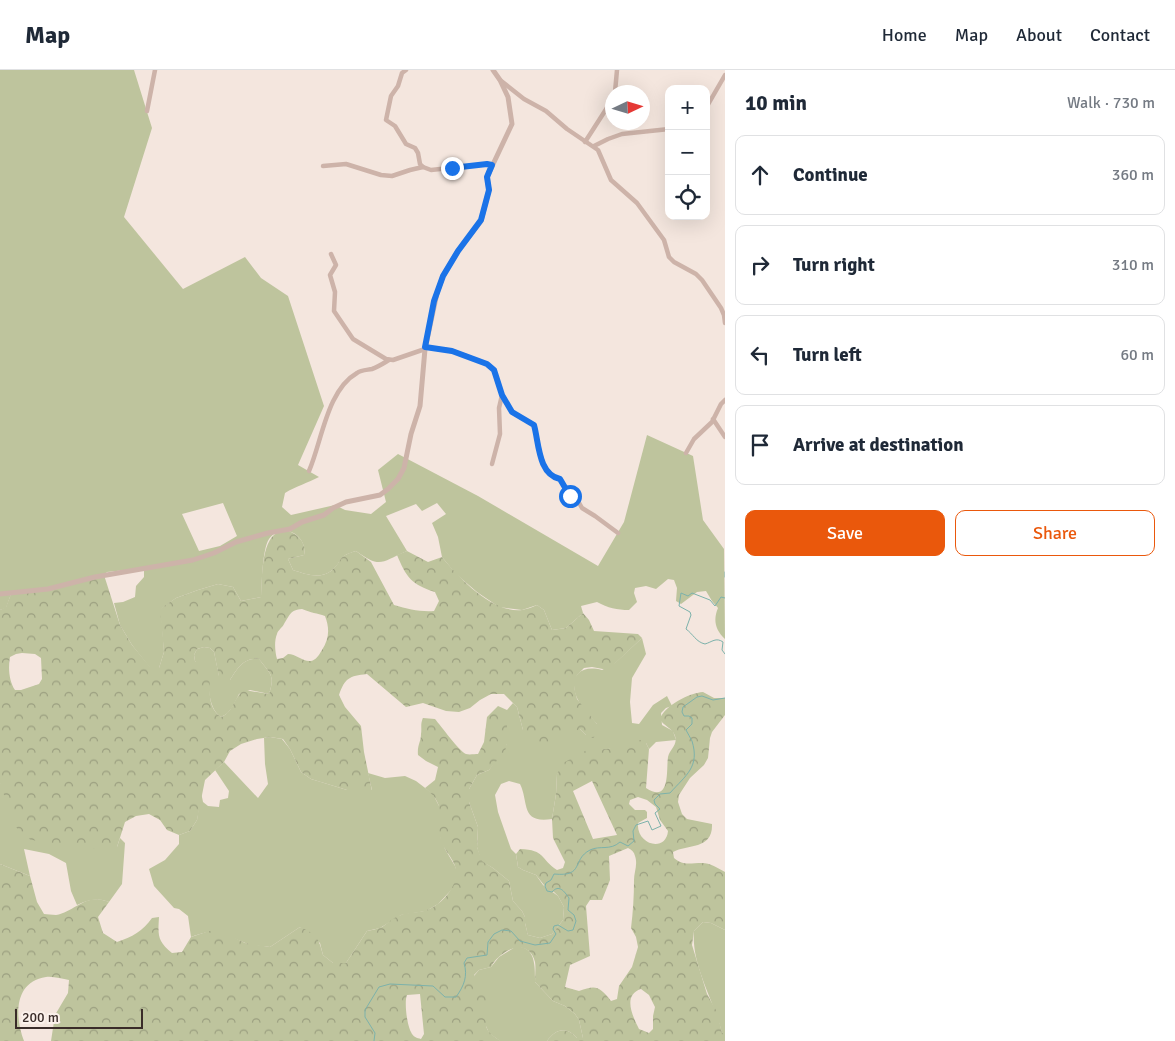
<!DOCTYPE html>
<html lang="en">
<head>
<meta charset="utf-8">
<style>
  :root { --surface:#fff; --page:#f6f6f7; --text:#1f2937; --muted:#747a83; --line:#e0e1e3; --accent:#ea580c }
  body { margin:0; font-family:Signika,sans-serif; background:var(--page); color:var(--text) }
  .controls { position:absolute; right:15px; top:15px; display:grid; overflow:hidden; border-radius:10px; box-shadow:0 5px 20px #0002 }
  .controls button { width:45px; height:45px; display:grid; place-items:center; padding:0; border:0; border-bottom:1px solid var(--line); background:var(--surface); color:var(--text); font:25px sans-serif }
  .compass { position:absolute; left:605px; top:15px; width:45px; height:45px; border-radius:50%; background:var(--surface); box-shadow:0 5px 20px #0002; rotate:86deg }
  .scale { position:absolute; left:15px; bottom:12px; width:128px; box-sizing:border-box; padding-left:5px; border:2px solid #3a2c29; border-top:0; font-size:14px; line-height:18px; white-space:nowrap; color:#3a2c29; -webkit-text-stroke:4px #fbf1eb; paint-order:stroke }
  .stop { position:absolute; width:15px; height:15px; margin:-11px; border:4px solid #1a73e8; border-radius:50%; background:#fff }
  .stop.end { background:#1a73e8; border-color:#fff; box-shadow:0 1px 5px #0008 }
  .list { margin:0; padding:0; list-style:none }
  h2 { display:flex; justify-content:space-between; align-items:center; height:65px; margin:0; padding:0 20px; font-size:21px }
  h2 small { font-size:16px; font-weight:400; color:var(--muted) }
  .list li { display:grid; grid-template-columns:32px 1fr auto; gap:15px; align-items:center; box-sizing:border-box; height:80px; margin:0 10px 10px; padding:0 10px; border:1px solid var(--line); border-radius:10px }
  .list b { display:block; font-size:19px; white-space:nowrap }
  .list em { font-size:16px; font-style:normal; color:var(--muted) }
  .actions { display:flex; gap:10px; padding:15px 20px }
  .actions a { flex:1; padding:11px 0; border:1px solid var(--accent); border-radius:10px; text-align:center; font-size:18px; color:var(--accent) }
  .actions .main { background:var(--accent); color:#fff }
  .icon { flex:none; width:28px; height:28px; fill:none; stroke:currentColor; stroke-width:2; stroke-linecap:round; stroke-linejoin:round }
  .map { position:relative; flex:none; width:725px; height:971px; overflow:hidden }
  header { display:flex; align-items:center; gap:30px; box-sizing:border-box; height:70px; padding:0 25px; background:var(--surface); border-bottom:1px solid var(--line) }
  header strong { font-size:24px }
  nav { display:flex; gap:28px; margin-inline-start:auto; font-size:18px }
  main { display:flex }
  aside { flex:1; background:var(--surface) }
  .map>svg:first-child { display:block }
</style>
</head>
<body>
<header>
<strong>Map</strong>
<nav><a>Home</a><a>Map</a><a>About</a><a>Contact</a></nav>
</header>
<main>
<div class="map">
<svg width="725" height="971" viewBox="0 0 725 971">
  <defs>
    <pattern id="forest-crowns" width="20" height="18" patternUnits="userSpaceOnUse" patternTransform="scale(1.25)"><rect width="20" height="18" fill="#bec49d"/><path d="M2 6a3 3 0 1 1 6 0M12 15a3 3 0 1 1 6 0" fill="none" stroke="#9b9f80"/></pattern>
  </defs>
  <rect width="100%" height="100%" fill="#f4e6de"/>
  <g fill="#bec49d" fill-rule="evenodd">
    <path d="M0,0H134L152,58L124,147L183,219L245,187L261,208L288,226L324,336L298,395L319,407C308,413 296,416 285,423L282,437L291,445L335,435L345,440L371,444L386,432L378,400L398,384L478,426L598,496L624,452L647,365L693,386L703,450L724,479L725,569C715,560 713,550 718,538L712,531L706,521L697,522L681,534L676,531L677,518L674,510L668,509L656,519L646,516L635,518L634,523L637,532L629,540C617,540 608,538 597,532L581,536L583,543L566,558L552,560L544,540L537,535L522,540L499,537L477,522L456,504L442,487L438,467L432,453L446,444L437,433L422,441L416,434L386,446L407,481C381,492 381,499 356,481C336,487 344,490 332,500C321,510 305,504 293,500L288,489L304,485C308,465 282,451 269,469C262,480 262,514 261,527L241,531L233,517L218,514L198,520L176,528L161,539L164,582L159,598L151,599L132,575L120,555L114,533L123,532L135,527L136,516L144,507V498L107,502L104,505L36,521L11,524L6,538L0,540ZM223,433L237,466L220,476L199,481L182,444Z"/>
    <path d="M642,568L646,584L632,608L630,632L632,653L639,654L653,635L667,626L672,636L666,638L661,643L662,655L673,661L676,670L656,672L649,679L646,673L601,680L557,704L556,724L552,749C520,754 529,732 520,714L509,711L501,714L495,725L498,742L511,779L516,784L518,797L523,800L536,805L543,815L558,826L564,837L563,850L552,864L540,868L528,865L525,853V847L522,841L513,831L509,811L493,798L481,791L477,777L478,757L469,732V719L477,705L489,700L507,674V640L513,633L517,637L523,660L580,659L586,665L597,654C590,646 581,637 577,628C568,607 580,594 602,600L615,593Z"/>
    <path d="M204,577L210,578L214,582L219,606L230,610C237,599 244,587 259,589C271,605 275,605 269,624L250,620L239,624C234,634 231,643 221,647C208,638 209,618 208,603L195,591L194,585L197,579Z"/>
    <path d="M270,667L282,669L290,679L301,702L311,709L347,720H372L368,703L385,708L405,706L416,711L433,724L441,740L440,766L445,779L455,796L457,802L455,816L438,834L426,841L401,845L380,858L367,861L346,893H333L323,885L320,873L300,857L270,877C262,876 251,876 243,872C217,862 220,857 191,867L188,846L179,839L174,838L154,816L149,799L165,790L179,774V765L190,761L197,750L201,722L203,732L208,736L219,737L220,730L228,728L229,721L215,700L224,692L258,728L268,714L265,694L264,668Z"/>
    <path d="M0,713L117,777L120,768L125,773L122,814L109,832C97,827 88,830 77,835L71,821L66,793L49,784L24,779L30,806L0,794Z"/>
    <path d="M703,852L711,853L725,860V963H722C714,930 691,895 694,861Z"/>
    <path d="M515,877C536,875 535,897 535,912L553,931L565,936L575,944L579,950L583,968H577C566,956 556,959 547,971H500L489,963L486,956L485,949L487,941L474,906L479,900L491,897L499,887Z"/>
  </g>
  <g fill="url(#forest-crowns)" fill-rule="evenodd">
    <path d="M289,461C300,466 306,473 304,485L288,489L293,500C305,504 321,510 332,500C344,489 336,487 356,481L371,492L394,535C408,539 420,542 434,541L439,531L435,522C412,515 406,507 397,485L407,481L428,492L442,487C460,509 492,543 522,540C527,539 533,537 537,535L544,540L552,560L566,558L583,543L589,550L594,561L638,564L642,568L608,600L592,597L584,598L577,605L574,617L577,629L597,654L598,664L593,668L586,665L580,659L542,676L523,660L517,637L504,624H491L480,630L470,638L459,642L446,641L423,633L406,637L367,604C349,606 345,608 339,625L345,637L361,656L364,682L372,721L347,720L311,709L301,702L290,679L283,669L270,667L257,669L241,674L230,681L224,692L205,710L197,750L190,761L179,765L167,760L160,750L149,744L136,746L125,752L117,777L103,780L31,770L20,763L13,752L0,713V540L6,537L11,524L104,505L120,555L132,575L151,598H159L164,582L160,539L176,528L198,520L218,514L233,517L241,531L261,527C262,510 261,471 277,463C280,461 285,461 289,461ZM302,539C311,543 317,543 325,546C330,559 329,569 322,580C319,585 316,590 311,591C303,592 296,584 288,584L283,588L277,589C275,582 274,571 277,564C278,560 282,558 284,554C290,545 290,540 302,539ZM204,577L210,578L214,582L219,607L224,610H230C237,599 244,587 259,589C271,605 275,605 269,624L244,620C233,628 234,642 221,647C202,634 215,608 206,597C204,595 198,593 195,591L194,585L197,579ZM22,583L35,584L41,588L42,609L39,614L21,620H15C9,611 8,598 10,587L16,584Z"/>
    <path d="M703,622L714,628H725V645L712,662L710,668L708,688L704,695L690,708L679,725L678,732L682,744L687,749L712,754C713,780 688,774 673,782L674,788C683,796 690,793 702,793C710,793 718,798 725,802V860L711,853L703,852L694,861L692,875L707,924L717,942L722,963H725V971H547C556,959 566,956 577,968H583L579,950L575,944L565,936L553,931L535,912C535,905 536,898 535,892C531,875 516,874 504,883C498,887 494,891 491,897L479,900L474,905C479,915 486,924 487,934C490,953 477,957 501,971H51L55,945L68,923L69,910C62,909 53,906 46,907C13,912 15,948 24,971H0V794L30,806L37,832L44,844C47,844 52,845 56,845C76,841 86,822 109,832L98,847L103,863L117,872C132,867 143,861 152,848L159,847C158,865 157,871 172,883L182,882L191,867L209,861H221L245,873L270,877L300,857C316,864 319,868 323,885L333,893H346L367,861C372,860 377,859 382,857C388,853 394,847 401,845C408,842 417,843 424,841C440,837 457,818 456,802C456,789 442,780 440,767C437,744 447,736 425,718L435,710L438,697L426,691L418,685C417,675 421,672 421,664C422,658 420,654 423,648L435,649C441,656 459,681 466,684C469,685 475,684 478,684L484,672L487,647L498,636L507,640V674L505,681L489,700L477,705L469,719V732L478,757L477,777L482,791L493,798L509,811L513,831L522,841L525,847V853L528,865L540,868L552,864L563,850L564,837L558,826L554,822L548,820L536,805L523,800L518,797L516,784L520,779C546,780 540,789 557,800L563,798L565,792L553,768L552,749L556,724L557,704L563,693L587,680L607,679L640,670L646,673L649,679L646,718C671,734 666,700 668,687C670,679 678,675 675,666C673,658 663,656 660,649C664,636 689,623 703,622ZM592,711L617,765L593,769L573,721ZM638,727L647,730L656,737L660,750L668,761C666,783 636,775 638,753L647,748V742L645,740H635L629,734L630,730ZM628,778C632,780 634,782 635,786C638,795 634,802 634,810C634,826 633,842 631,858L636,867L638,877L632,897L619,916L617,929L611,931C599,916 596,915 579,921L565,917L570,895L590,886L586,836L590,830H602L610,810L609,786ZM641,919L649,925L655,937L653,946V959L649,963L639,959C633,947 622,925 641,919ZM420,924L424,964L421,969C417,968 413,967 411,962C407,955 404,932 407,925Z"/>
  </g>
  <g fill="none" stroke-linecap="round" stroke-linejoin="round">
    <g stroke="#7cb2ab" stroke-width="1">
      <polyline points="725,502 725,507"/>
      <path d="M725,528L721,527L715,536L710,530L692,523L688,526L681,523L679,536L690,542L691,545L686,559C693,564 696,572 705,574C712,572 716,567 723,572L722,580L725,584"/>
      <path d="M374,971L375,963L365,947V940L379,917L390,914L433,916L445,927H456C464,916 468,906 464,893L467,888L487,885L488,872L494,864L502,860L511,861L520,871L535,875L550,873L556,864L553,859L554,856L558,855L568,861L573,860L576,851L574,845L568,840L569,828C564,821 559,814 552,822L547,821L545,816L546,813L551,810L554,804C585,807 571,790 590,780C600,775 610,781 620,772L628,776L634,771L633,761L636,755L648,751L652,760L661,756L655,743L660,739L655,734L654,730L660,724L670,723C686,705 700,697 692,671C690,667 688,664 686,660L692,654V648L689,646H684L682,642L683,637L697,627L702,626L713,630L725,628"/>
    </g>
    <g stroke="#cdb3a9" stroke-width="4.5">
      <polyline points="406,0 402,3 398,16 391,26 386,50 395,56 406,74 415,78 418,83 420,94 423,97 431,100 487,94 492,95"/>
      <polyline points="500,10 524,29 546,41 567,59 598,80 611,110 637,133 664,170 669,187 674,192 696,204 702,210 721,238 724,245 725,253"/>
      <polyline points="615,22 617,0"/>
      <polyline points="706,38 725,5"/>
      <polyline points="147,41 155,0"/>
      <polyline points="585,72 612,30"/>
      <polyline points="594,76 608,69 622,64 669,59"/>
      <polyline points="323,96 346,94 381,105 392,106 410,100 423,97"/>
      <polyline points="331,184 336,195 330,205 335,222 334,241 353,269 386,289 393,290 425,279"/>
      <polyline points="425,277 453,281 487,294 494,300 502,325 499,338 500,364 492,394"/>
      <path d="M502,325L512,342L534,355C539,373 539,405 560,409L570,426L578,431L582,438L595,446L618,463"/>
      <polyline points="713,349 725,367"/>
      <polyline points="686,383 694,369 712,352 721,334 725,330"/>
      <path d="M309,401C322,371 327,320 357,303C361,300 367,300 372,299C378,297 384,293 389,290"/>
    </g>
    <polyline stroke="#cdb3a9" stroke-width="5" points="0,524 48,519 95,507 193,490 214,483 236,472 268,463 290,459 302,452 324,445 333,438 346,432 380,425 388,419 398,409 404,398 411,364 420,336 425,279 437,223 443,206 458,181 481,151 489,120 487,107 512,54 508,27 500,10 493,0"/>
  </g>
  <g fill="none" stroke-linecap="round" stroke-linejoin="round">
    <path stroke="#1a73e8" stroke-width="6" d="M452,98L487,94L492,95L487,107L489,120L481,150L458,181L443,206L434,231L425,277L452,281L487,294L494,300L502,325L512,342L534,355C539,373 538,404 560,409L570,426"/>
  </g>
</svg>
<div class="controls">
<button>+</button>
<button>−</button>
<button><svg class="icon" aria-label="locate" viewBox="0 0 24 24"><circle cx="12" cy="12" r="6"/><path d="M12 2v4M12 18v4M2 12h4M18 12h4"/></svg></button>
</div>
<svg class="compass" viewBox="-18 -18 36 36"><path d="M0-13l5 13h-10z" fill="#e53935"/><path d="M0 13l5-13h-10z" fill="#747a83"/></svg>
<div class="scale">200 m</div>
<div class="stop" style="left:570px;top:426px"></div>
<div class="stop end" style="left:452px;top:98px"></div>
</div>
<aside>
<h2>10 min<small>Walk · 730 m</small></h2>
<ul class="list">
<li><svg class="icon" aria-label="ahead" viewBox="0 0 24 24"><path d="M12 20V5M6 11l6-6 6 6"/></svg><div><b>Continue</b></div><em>360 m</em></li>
<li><svg class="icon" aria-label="right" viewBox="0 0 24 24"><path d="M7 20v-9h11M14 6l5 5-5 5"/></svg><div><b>Turn right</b></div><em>310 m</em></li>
<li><svg class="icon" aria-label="left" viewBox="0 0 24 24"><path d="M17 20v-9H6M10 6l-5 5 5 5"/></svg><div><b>Turn left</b></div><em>60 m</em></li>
<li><svg class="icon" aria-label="arrive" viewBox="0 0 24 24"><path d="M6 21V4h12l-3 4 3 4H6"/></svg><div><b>Arrive at destination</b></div></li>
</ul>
<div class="actions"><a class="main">Save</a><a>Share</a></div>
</aside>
</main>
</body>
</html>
